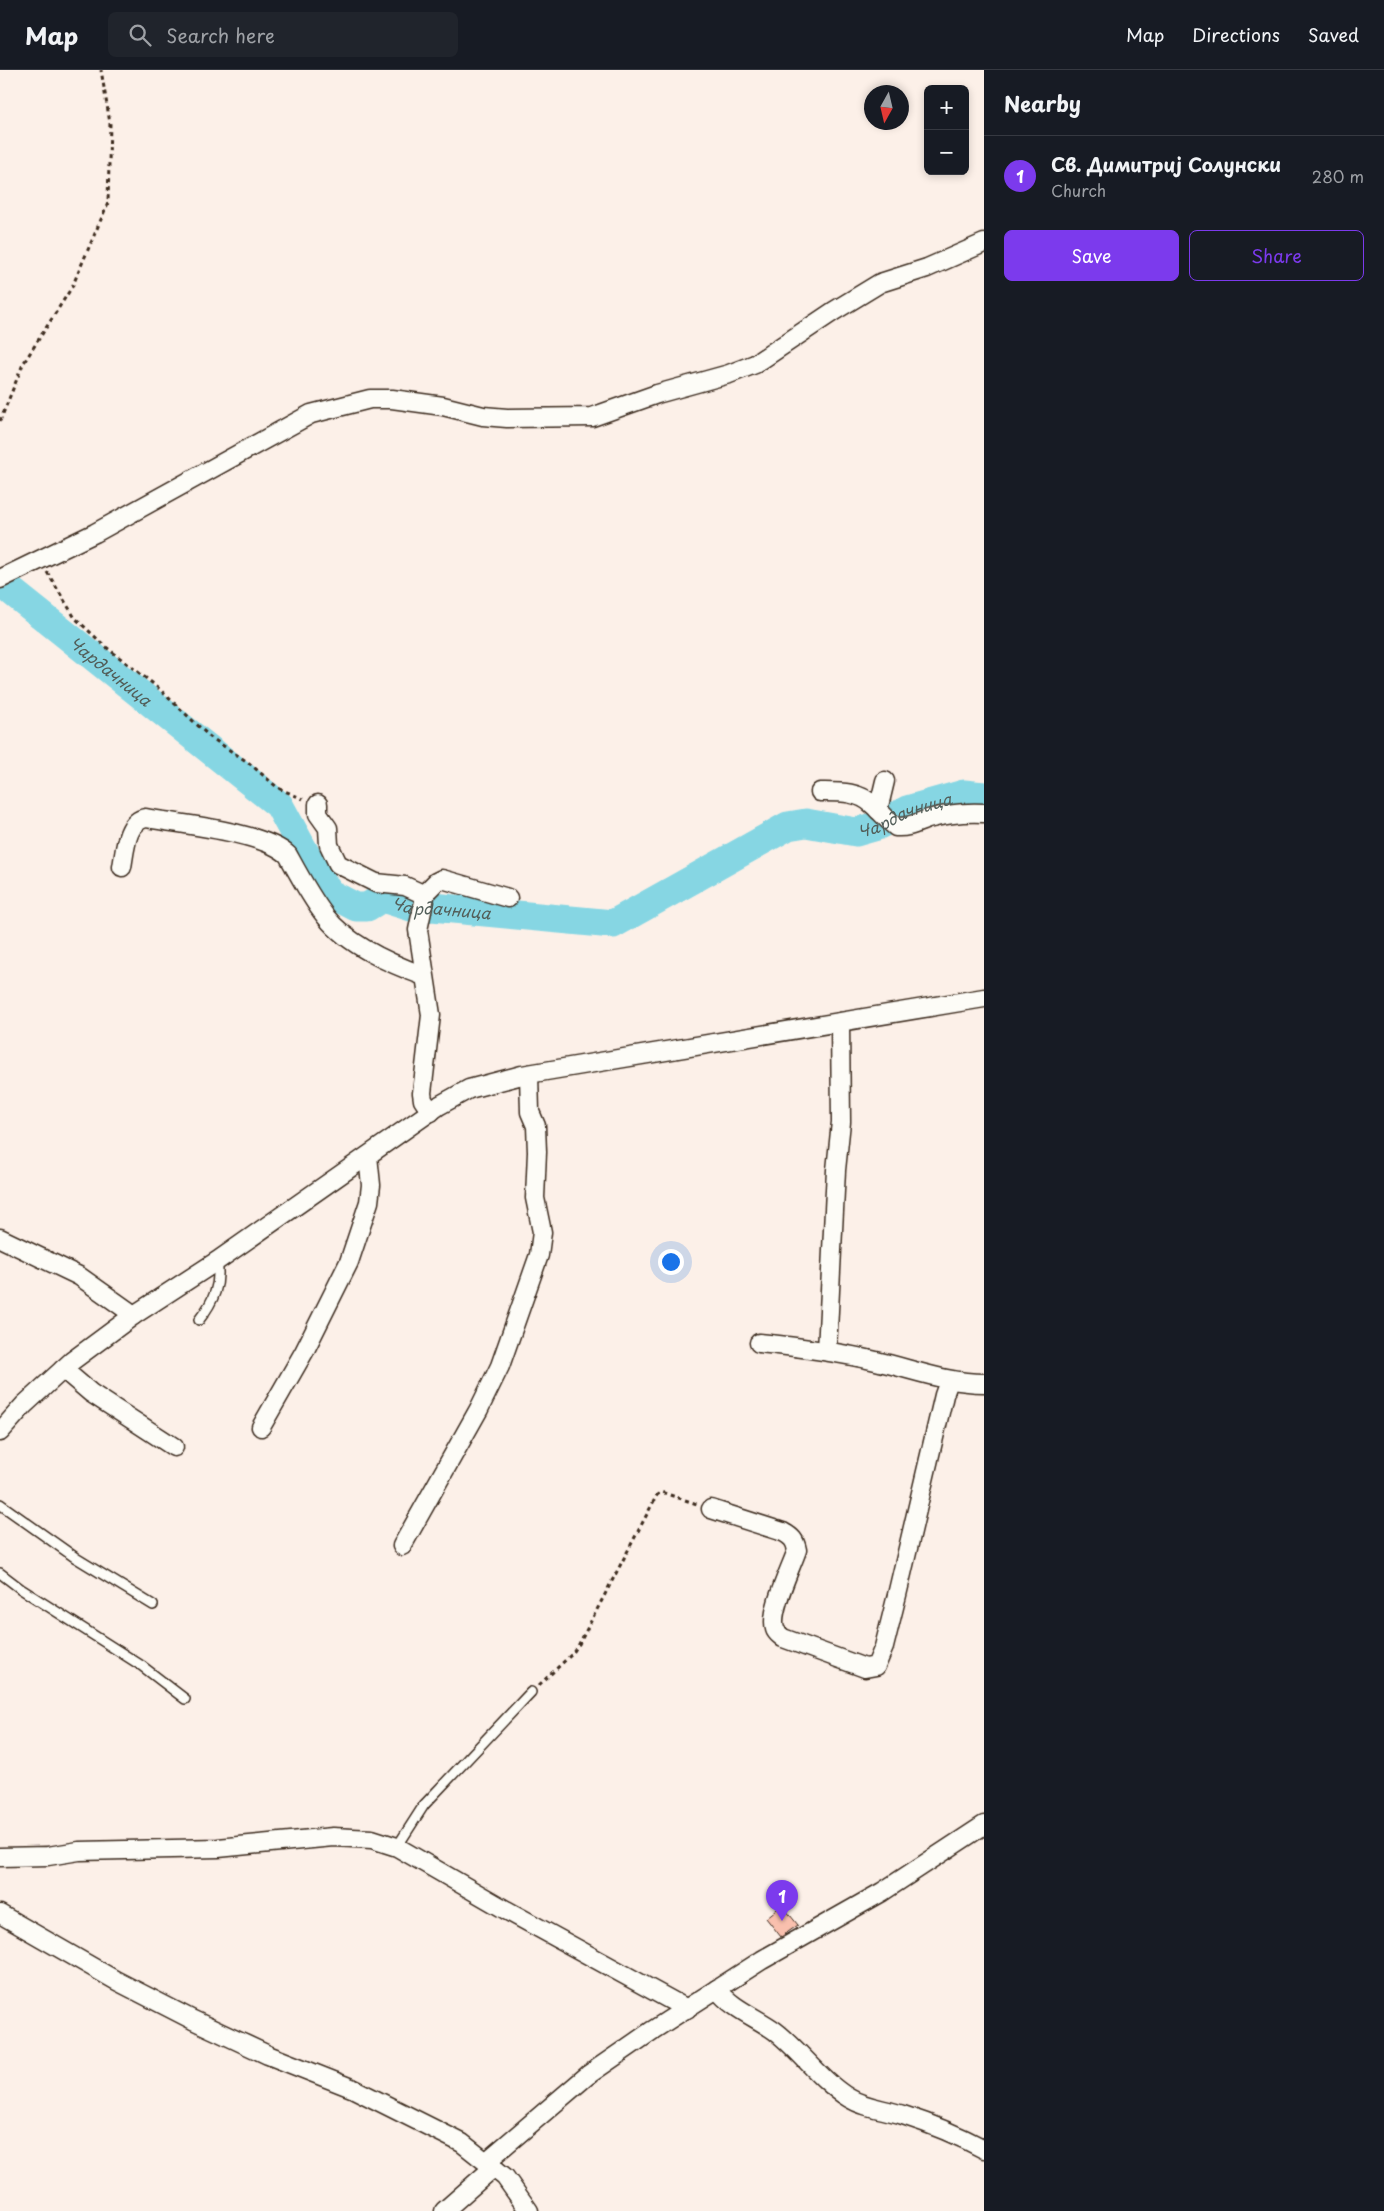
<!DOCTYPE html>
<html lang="en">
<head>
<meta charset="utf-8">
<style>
  :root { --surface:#171b24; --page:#20242c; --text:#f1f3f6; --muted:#9ea1a6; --line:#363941; --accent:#7c3aed }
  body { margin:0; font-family:"Playpen Sans",sans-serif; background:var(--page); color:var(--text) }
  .controls { position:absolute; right:15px; top:15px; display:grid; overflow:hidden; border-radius:8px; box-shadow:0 2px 8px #0003 }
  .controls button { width:45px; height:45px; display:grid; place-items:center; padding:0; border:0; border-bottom:1px solid var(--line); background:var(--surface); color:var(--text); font:25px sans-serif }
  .compass { position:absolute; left:864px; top:15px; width:45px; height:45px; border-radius:50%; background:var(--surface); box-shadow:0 2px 8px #0003; rotate:188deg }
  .you { position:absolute; left:670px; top:1191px; width:18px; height:18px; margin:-12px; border:4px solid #fff; border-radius:50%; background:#1a73e8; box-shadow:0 0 0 8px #1a73e833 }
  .badge { display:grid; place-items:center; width:32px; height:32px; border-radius:50%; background:var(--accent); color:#fff; font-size:16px; font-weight:700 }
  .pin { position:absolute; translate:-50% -41px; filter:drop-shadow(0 1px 2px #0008) }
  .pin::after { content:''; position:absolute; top:26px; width:18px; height:15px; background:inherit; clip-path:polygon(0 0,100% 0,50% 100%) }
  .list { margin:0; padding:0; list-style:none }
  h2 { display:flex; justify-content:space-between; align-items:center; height:65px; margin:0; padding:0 20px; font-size:21px }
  h2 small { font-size:16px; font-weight:400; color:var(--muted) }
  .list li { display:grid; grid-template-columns:32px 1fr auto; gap:15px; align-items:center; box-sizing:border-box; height:80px; padding:0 20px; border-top:1px solid var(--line) }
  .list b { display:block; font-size:19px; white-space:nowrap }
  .list p { margin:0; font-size:16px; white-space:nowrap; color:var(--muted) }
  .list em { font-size:16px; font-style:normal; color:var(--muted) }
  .actions { display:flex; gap:10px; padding:15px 20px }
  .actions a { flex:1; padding:11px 0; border:1px solid var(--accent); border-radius:8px; text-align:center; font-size:18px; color:var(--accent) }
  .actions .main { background:var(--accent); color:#fff }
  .icon { flex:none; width:28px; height:28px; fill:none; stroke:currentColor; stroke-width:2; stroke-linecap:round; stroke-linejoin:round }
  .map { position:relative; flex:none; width:984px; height:2141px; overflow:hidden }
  header { display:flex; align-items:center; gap:30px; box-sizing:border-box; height:70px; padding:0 25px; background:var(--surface); border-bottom:1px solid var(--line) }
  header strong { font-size:24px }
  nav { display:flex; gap:28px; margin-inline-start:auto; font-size:18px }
  .search { width:350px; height:45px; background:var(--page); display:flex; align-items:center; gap:12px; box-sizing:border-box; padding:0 18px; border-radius:8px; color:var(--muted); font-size:19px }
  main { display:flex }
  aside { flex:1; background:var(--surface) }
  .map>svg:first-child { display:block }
</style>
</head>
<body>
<header>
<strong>Map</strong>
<div class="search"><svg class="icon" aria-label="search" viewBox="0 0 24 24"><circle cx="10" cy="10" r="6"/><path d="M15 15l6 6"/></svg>Search here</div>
<nav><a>Map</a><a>Directions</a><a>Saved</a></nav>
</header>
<main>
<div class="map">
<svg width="984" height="2141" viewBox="0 0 984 2141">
  <rect width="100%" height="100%" fill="#fcf0e8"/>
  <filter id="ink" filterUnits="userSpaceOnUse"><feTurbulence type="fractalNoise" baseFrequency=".02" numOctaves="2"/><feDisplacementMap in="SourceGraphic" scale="10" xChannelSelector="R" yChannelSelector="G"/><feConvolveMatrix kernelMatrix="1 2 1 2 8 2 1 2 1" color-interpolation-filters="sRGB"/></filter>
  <g filter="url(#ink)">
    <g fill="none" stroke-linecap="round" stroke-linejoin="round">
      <path stroke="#86d6e3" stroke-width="29" id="s1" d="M0,512L279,735L311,794L329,823L356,837H367L382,828L414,838L432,837L613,854L788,756L806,753L856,762L877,756L907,740L964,724L984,726"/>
    </g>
    <polygon fill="#f9c0ae" stroke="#3b2a1e" points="782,1835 798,1855 781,1867 766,1848"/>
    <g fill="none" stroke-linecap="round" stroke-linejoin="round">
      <defs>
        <g id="lane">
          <path d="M199,1250C214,1231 221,1214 217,1191"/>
          <polyline points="0,1434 76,1488 153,1535"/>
          <polyline points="0,1503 21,1519 142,1596 185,1629"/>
          <polyline points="397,1777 424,1735 531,1622"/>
        </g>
        <g id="street">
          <polyline points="0,509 95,463 311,344 370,329 392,329 443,336 483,346 507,348 592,347 657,324 729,304 755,294 834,241 880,213 927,198 984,173"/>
          <path d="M820,722C839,722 859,721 873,735C881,742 888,751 896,757C908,758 917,753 928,749C946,744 965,742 984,743"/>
          <polyline points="318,734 318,744 328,758 329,775 338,794 376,813 405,816 425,825"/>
          <polyline points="878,740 885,711"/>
          <path d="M122,797C125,781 126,751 146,748C180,754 264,762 288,785C300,807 311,828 326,847C349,876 391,894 424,906"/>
          <polyline points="431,1042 423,1030 422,1023 431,945 418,860 426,822 436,812 442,809 508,828"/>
          <polyline points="0,1168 79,1206 134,1245"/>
          <path d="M759,1273C799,1277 838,1282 876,1291C912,1299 947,1313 984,1313"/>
          <polyline points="827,1281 836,1100 841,1052 840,952"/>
          <polyline points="63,1299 91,1323 174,1377"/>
          <polyline points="261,1357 304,1282 349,1192 369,1132 371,1115 368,1086"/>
          <polyline points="0,1362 24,1335 72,1291 134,1245 217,1191 440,1035 469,1019 522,1005 984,928"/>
          <path d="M711,1439L783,1462C792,1467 795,1470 797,1480C791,1498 769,1541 775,1559C776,1563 780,1565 783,1568L865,1598L876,1596L884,1577L897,1525L944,1325L949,1311"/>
          <polyline points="402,1476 479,1339 500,1296 539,1185 542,1162 535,1128 537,1082 536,1056 530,1042 529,1004"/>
          <polyline points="0,1787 48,1786 79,1781 218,1778 333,1767 372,1769 397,1777 506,1840 687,1939"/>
          <polyline points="0,1844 115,1910 193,1950 268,1985 354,2019 462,2073 505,2107 529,2141"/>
          <path d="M717,1919C732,1939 756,1947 775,1961C801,1981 821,2011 849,2028C865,2038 885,2039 903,2045C931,2054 958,2065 984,2079"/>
          <polyline points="487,2091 588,2005 653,1960 762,1890 882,1822 984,1755"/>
          <polyline points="444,2141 494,2097"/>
        </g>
      </defs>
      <use href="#lane" stroke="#3b2a1e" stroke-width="12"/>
      <use href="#street" stroke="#3b2a1e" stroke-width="21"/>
      <g stroke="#3b2a1e" stroke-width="3" stroke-dasharray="4 4" stroke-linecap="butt">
        <polyline points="0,351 23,294 72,217 108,133 110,53 101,0"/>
        <polyline points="47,502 75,548 106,577 156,616 210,667 249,693 278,718 303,729"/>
        <polyline points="539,1615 572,1584 579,1574 657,1425 661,1422 697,1434"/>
      </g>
      <use href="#lane" stroke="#fdfcf7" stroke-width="9"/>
      <use href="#street" stroke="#fdfcf7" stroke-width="18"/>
    </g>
  </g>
  <g text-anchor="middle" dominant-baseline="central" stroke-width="5" stroke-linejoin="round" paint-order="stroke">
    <g font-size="16" font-style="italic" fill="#525e59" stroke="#fdfcf7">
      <text stroke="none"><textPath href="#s1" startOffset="142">Чардачница</textPath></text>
      <text stroke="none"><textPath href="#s1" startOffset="1072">Чардачница</textPath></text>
      <text stroke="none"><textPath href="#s1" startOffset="578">Чардачница</textPath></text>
    </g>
  </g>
</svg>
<div class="controls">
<button>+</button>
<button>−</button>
</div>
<svg class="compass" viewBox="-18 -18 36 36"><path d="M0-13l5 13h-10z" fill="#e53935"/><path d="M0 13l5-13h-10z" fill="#9ea1a6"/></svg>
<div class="you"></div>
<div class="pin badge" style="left:782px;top:1851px">1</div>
</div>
<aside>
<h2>Nearby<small></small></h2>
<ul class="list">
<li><span class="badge">1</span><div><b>Св. Димитриј Солунски</b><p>Church</p></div><em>280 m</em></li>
</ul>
<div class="actions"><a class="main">Save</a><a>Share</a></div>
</aside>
</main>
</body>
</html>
